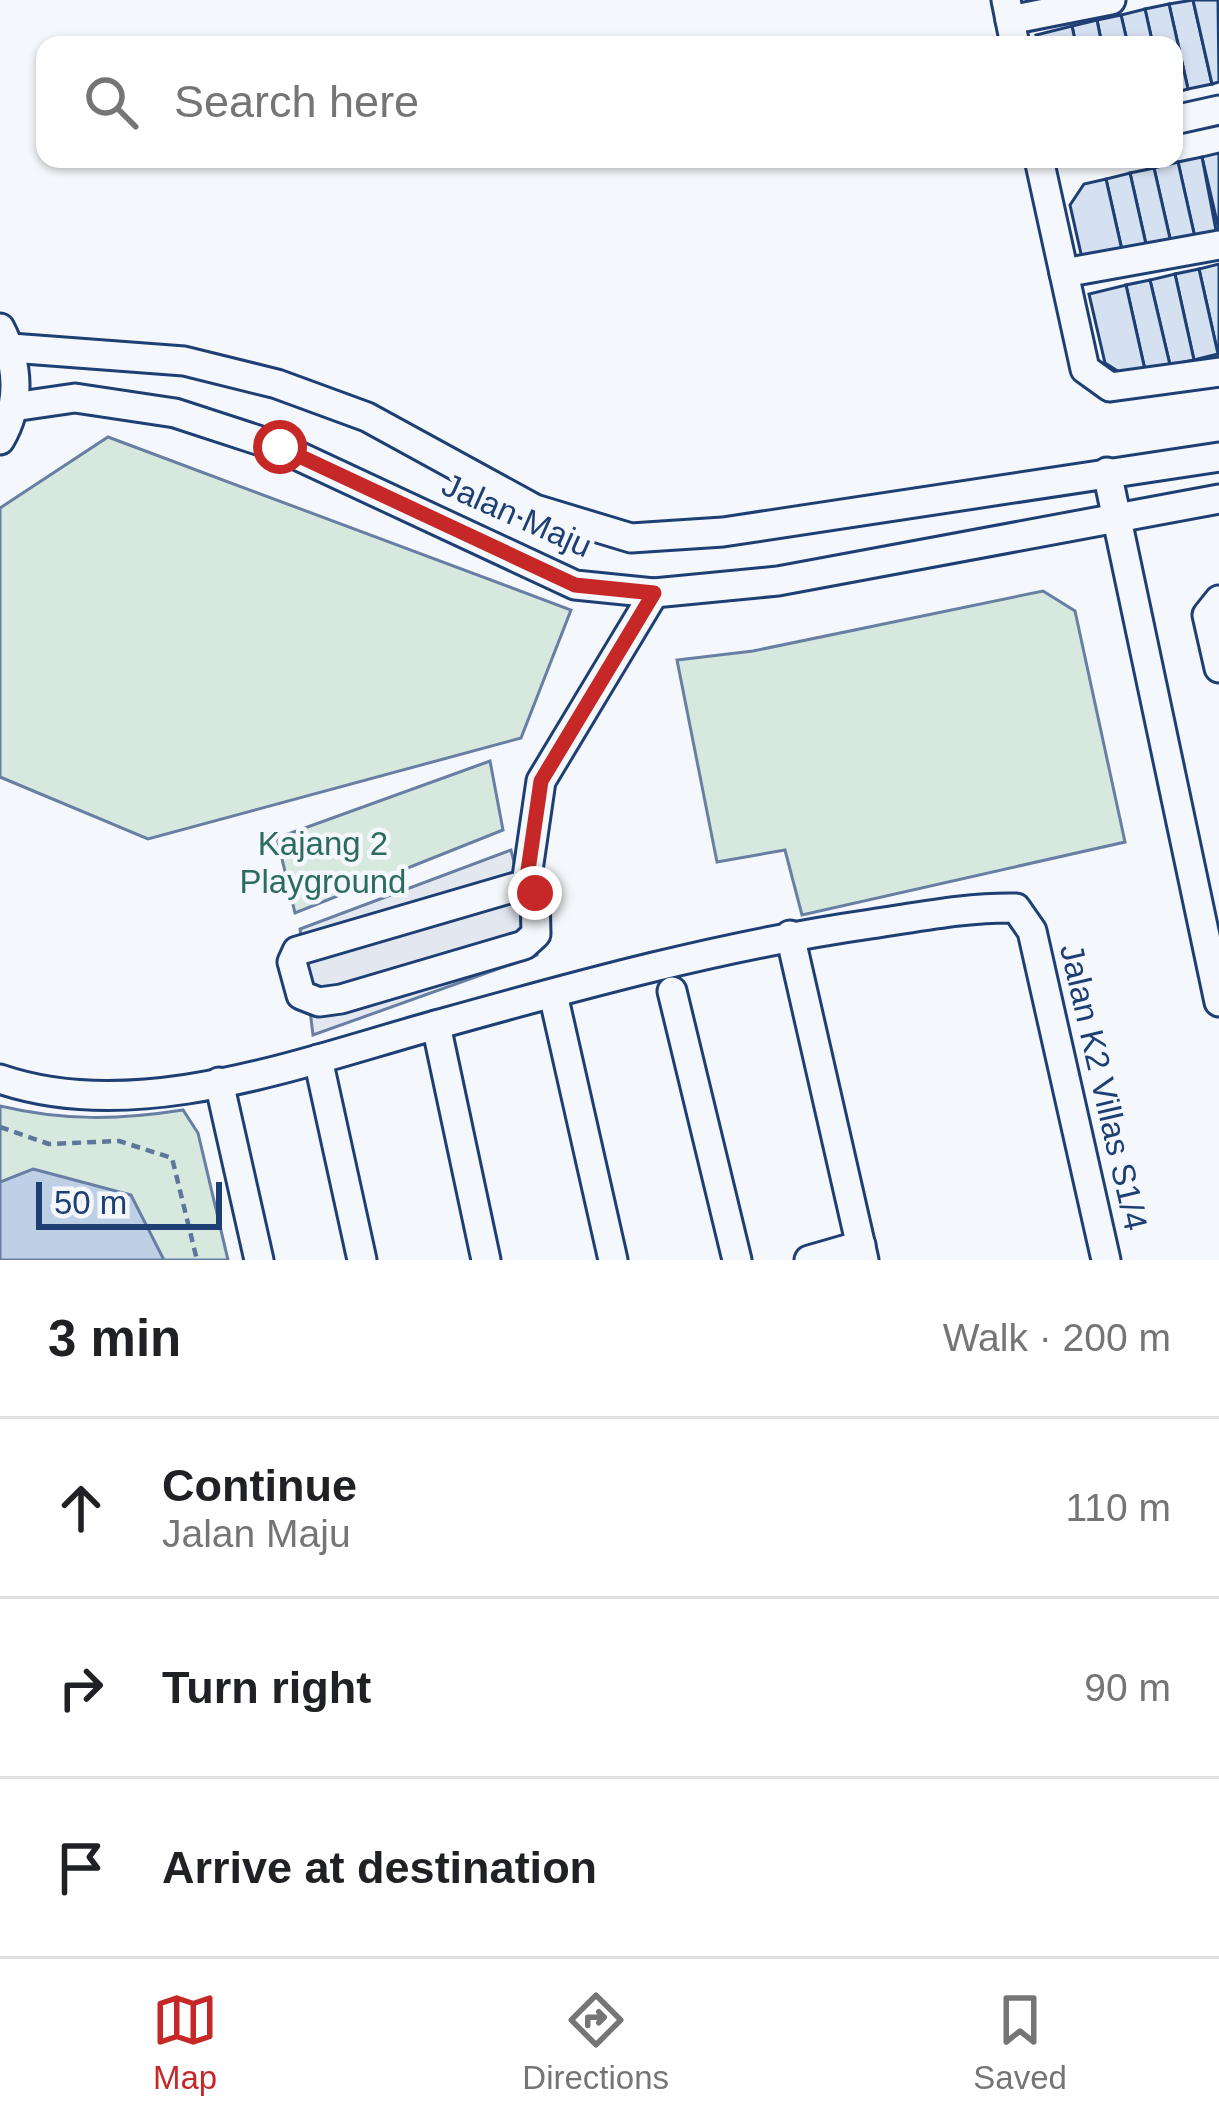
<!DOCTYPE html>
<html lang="en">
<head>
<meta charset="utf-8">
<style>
  :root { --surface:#fff; --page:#f2f2f2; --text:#202124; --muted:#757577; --line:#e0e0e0; --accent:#c62828 }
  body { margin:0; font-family:Arial,sans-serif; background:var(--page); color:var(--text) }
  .scale { position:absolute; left:36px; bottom:30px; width:186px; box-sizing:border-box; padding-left:12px; border:6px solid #1d3f73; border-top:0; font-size:33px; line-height:42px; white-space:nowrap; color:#1d3f73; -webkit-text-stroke:9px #f4f7fb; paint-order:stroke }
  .stop { position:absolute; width:36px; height:36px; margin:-27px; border:9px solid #c62828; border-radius:50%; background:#fff }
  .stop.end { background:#c62828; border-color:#fff; box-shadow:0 3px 12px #0008 }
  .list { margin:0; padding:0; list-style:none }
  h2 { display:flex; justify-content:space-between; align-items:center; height:156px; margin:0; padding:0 48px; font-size:51px }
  h2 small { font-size:39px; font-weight:400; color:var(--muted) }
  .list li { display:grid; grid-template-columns:78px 1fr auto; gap:36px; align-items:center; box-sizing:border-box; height:180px; padding:0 48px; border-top:3px solid var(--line) }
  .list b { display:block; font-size:45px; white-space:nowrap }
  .list p { margin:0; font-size:39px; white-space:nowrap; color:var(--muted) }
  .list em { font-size:39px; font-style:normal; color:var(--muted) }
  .icon { flex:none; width:66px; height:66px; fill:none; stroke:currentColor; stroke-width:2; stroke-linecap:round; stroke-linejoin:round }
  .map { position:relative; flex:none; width:1219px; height:1260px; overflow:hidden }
  .search { position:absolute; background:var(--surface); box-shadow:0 3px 9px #0004; left:36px; right:36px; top:36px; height:132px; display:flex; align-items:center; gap:30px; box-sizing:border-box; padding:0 42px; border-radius:24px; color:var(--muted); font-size:45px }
  .sheet { height:696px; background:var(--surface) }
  nav { display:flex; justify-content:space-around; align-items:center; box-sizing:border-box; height:168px; border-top:3px solid var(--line); background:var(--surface); font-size:33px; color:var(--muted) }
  nav a { display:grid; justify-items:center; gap:6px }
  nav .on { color:var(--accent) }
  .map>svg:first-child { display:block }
</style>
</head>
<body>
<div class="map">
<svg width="1219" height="1260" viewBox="0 0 1219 1260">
  <rect width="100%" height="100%" fill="#f4f7fb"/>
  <g fill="#d7e8df" stroke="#687fa3" stroke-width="3">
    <polygon points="108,437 571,610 521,738 148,839 0,777 0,508"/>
    <polygon points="1043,591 1075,611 1125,842 802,915 785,850 717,862 677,660 753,651"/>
    <polygon points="490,761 503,830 295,913 277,838"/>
    <path d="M0,1106C63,1121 119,1120 183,1110L198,1133L228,1260H0Z"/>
  </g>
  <polygon fill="#e3e8f0" stroke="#687fa3" stroke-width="3" points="511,850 537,955 313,1035 300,929"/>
  <polygon fill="#bed0e5" stroke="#687fa3" stroke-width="3" points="33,1169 131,1195 164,1260 0,1260 0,1182"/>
  <g fill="#d5e0f0" stroke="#1d3f73" stroke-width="3">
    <polygon points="1193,0 1212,84 1188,89 1169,4"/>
    <polygon points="1193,0 1218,0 1219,82 1212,84"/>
    <polygon points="1169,4 1188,89 1174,93 1174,45 1153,45 1145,9"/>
    <polygon points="1145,9 1153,45 1128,45 1121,15"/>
    <polygon points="1121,15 1128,45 1102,45 1097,20"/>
    <polygon points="1097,20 1102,45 1076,45 1072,26"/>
    <polygon points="1072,26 1076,45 1039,45 1036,35"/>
    <polygon points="1219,153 1219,230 1202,157"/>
    <polygon points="1202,157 1219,246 1198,251 1178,162"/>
    <polygon points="1178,162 1198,251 1174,256 1154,168"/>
    <polygon points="1154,168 1174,256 1150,262 1130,173"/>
    <polygon points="1130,173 1150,262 1126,268 1106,179"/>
    <polygon points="1106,179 1126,268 1086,276 1070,205 1084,184"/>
    <polygon points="1219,264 1219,354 1218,354 1199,269"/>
    <polygon points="1199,269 1218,354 1194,360 1175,274"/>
    <polygon points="1175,274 1194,360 1170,365 1150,280"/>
    <polygon points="1150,280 1170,365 1145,370 1126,285"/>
    <polygon points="1126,285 1145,370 1124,375 1105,363 1089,294"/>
  </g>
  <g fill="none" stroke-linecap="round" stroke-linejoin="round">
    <defs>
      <g id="minor">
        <polyline points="1006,0 1015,45"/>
        <polyline points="1010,20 1111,0"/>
        <polyline points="1174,120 1219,110"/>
        <polyline points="1039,159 1085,369 1110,387 1219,372"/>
        <polyline points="1064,273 1219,245"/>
        <path d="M0,328C19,364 21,404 0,440"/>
        <polyline points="11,348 184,361 277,384 367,417 535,509 631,538 723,532 1219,457"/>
        <polyline points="13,407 75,398 175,413 279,447 575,585 654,593 778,581 1219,499"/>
        <polyline points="1107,472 1219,1002"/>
        <polyline points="1219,600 1207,615 1219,668"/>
        <polyline points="526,884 297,951 292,962 301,995 319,1002 341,999 524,945 536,934 535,893 526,884 541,781 654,593"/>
        <polyline points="790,935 864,1260"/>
        <polyline points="672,991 737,1260"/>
        <polyline points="553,994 613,1260"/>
        <polyline points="436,1025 486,1260"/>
        <polyline points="318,1059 362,1260"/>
        <path d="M0,1079C137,1126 302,1062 436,1025C579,985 724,945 871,924C919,917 967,907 1016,908L1032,931L1106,1260"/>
        <polyline points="219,1082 259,1260"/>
        <polyline points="809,1260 861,1245"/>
      </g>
    </defs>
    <use href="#minor" stroke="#1d3f73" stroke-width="33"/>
    <polyline stroke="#5e769c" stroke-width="4.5" stroke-dasharray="9 6" stroke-linecap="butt" points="0,1127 49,1144 119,1141 172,1158 197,1260"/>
    <use href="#minor" stroke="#f4f7fb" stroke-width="27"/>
  </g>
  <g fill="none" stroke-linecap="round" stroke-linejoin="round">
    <polyline stroke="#c62828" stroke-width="15" points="280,447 575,585 654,593 541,781 526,884 535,893"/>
  </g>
  <g text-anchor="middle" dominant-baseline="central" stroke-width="9" stroke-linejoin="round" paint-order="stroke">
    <g font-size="33" fill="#1d3f73" stroke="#f4f7fb">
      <text transform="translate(517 515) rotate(24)">Jalan Maju</text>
      <text transform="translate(1104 1087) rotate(77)">Jalan K2 Villas S1/4</text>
    </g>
    <g font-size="33" fill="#2c6c60" stroke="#f4f7fb">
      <text x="323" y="843">Kajang 2<tspan x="323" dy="38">Playground</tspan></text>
    </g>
  </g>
</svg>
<div class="scale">50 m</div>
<div class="stop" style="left:280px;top:447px"></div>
<div class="stop end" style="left:535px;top:893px"></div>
<div class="search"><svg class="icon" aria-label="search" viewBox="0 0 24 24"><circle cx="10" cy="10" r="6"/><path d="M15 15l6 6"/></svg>Search here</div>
</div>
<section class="sheet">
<h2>3 min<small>Walk · 200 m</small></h2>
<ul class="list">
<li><svg class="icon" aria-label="ahead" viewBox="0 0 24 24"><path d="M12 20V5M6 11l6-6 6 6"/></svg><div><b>Continue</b><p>Jalan Maju</p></div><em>110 m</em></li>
<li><svg class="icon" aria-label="right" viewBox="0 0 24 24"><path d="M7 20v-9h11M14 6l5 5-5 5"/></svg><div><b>Turn right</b></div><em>90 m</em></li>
<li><svg class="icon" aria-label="arrive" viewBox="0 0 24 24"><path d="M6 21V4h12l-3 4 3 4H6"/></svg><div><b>Arrive at destination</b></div></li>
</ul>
</section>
<nav>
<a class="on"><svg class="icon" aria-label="map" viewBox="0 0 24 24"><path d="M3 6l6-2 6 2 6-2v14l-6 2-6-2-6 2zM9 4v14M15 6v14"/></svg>Map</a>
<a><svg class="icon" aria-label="directions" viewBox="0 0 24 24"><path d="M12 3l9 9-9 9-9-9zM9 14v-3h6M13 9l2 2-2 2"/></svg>Directions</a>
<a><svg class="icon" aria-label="saved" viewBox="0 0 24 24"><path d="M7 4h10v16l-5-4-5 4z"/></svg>Saved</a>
</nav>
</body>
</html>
